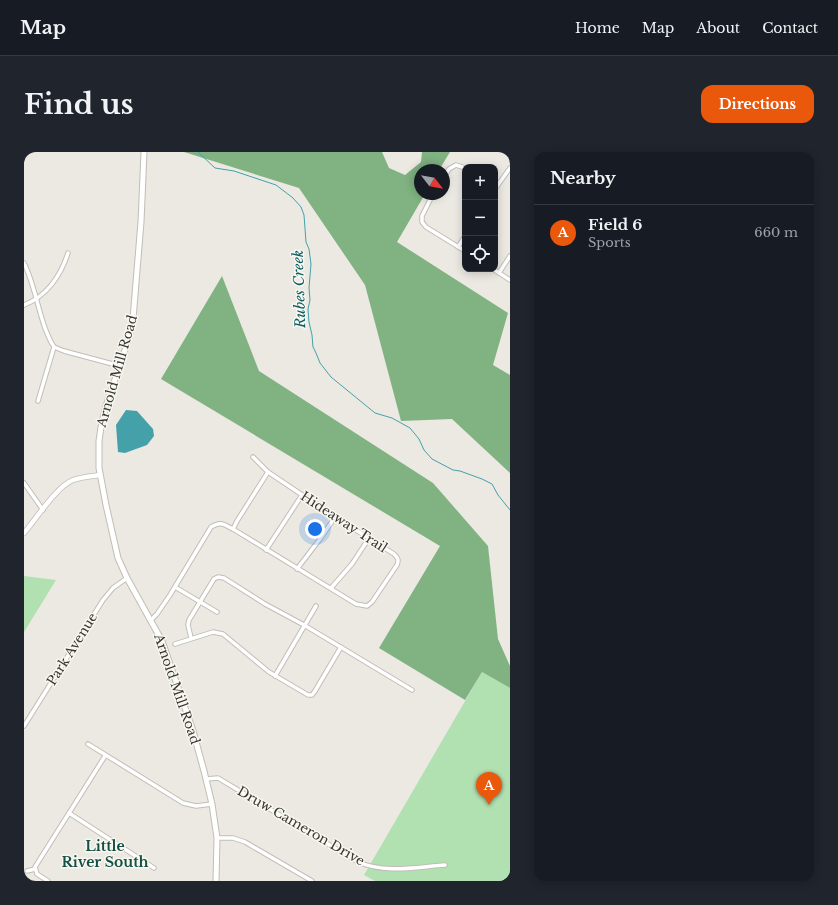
<!DOCTYPE html>
<html lang="en">
<head>
<meta charset="utf-8">
<style>
  :root { --surface:#171b24; --page:#20242c; --text:#f1f3f6; --muted:#9ea1a6; --line:#363941; --accent:#ea580c }
  body { margin:0; font-family:"Libre Baskerville",serif; background:var(--page); color:var(--text) }
  .controls { position:absolute; right:12px; top:12px; display:grid; overflow:hidden; border-radius:8px; box-shadow:0 2px 10px #0003 }
  .controls button { width:36px; height:36px; display:grid; place-items:center; padding:0; border:0; border-bottom:1px solid var(--line); background:var(--surface); color:var(--text); font:20px sans-serif }
  .compass { position:absolute; left:390px; top:12px; width:36px; height:36px; border-radius:50%; background:var(--surface); box-shadow:0 2px 10px #0003; rotate:121deg }
  .you { position:absolute; left:291px; top:377px; width:14px; height:14px; margin:-10px; border:3px solid #fff; border-radius:50%; background:#1a73e8; box-shadow:0 0 0 6px #1a73e833 }
  .badge { display:grid; place-items:center; width:26px; height:26px; border-radius:50%; background:var(--accent); color:#fff; font-size:13px; font-weight:700 }
  .pin { position:absolute; translate:-50% -33px; filter:drop-shadow(0 1px 2px #0008) }
  .pin::after { content:''; position:absolute; top:21px; width:14px; height:12px; background:inherit; clip-path:polygon(0 0,100% 0,50% 100%) }
  .list { margin:0; padding:0; list-style:none }
  h2 { display:flex; justify-content:space-between; align-items:center; height:52px; margin:0; padding:0 16px; font-size:17px }
  h2 small { font-size:13px; font-weight:400; color:var(--muted) }
  .list li { display:grid; grid-template-columns:26px 1fr auto; gap:12px; align-items:center; box-sizing:border-box; height:56px; padding:0 16px; border-top:1px solid var(--line) }
  .list b { display:block; font-size:15px; white-space:nowrap }
  .list p { margin:0; font-size:13px; white-space:nowrap; color:var(--muted) }
  .list em { font-size:13px; font-style:normal; color:var(--muted) }
  .icon { flex:none; width:22px; height:22px; fill:none; stroke:currentColor; stroke-width:2; stroke-linecap:round; stroke-linejoin:round }
  .map { position:relative; flex:none; width:486px; height:729px; overflow:hidden; border-radius:12px }
  header { display:flex; align-items:center; gap:24px; box-sizing:border-box; height:56px; padding:0 20px; background:var(--surface); border-bottom:1px solid var(--line) }
  header strong { font-size:19px }
  nav { display:flex; gap:22px; margin-inline-start:auto; font-size:14px }
  .intro { display:flex; align-items:center; justify-content:space-between; box-sizing:border-box; height:96px; padding:0 24px }
  h1 { margin:0; font-size:28px }
  .button { padding:10px 18px; border-radius:12px; background:var(--accent); color:#fff; font-size:14px; font-weight:700 }
  main { display:flex; gap:24px; padding:0 24px }
  aside { flex:1; background:var(--surface); border-radius:12px; box-shadow:0 2px 10px #0003 }
  .map>svg:first-child { display:block }
</style>
</head>
<body>
<header>
<strong>Map</strong>
<nav><a>Home</a><a>Map</a><a>About</a><a>Contact</a></nav>
</header>
<div class="intro"><h1>Find us</h1><a class="button">Directions</a></div>
<main>
<div class="map">
<svg width="486" height="729" viewBox="0 0 486 729">
  <rect width="100%" height="100%" fill="#ebe9e2"/>
  <g fill="#b1e0b1">
    <polygon points="0,424 32,428 0,480"/>
    <polygon points="458,520 486,536 486,729 351,729 340,723"/>
  </g>
  <g fill="#81b382">
    <polygon points="160,0 358,0 365,16 381,23 397,10 398,0 426,0 415,18 396,18 396,42 401,42 373,90 484,161 469,213 486,223 486,321 428,267 377,269 341,133 275,36"/>
    <polygon points="198,124 235,219 409,331 464,394 474,487 486,514 486,536 458,520 441,548 355,496 416,394 137,227"/>
  </g>
  <polygon fill="#44a1aa" points="102,258 113,259 129,277 130,284 123,293 101,301 94,300 92,273"/>
  <g fill="none" stroke-linecap="round" stroke-linejoin="round">
    <polyline stroke="#44a1aa" stroke-width="1" points="174,0 191,16 210,19 252,33 269,46 277,55 280,63 282,90 285,97 287,112 285,136 286,148 284,157 285,170 288,183 289,195 292,201 296,211 307,225 351,261 368,266 386,276 395,287 400,298 408,307 429,318 436,319 458,327 468,332 474,343 486,358"/>
    <defs>
      <g id="minor">
        <polyline points="420,25 425,17 432,13 441,16"/>
        <polyline points="471,37 486,16"/>
        <polyline points="409,42 398,64 398,70 402,75 441,99"/>
        <polyline points="434,95 441,84"/>
        <path d="M0,111C13,137 15,171 30,195L40,199L96,214"/>
        <polyline points="469,117 486,128"/>
        <polyline points="475,121 486,104"/>
        <path d="M0,153C23,144 37,123 44,101"/>
        <polyline points="14,249 30,195"/>
        <polyline points="0,331 19,358"/>
        <polyline points="209,377 213,369 244,320"/>
        <polyline points="242,398 278,343"/>
        <polyline points="273,417 296,387 311,365"/>
        <polyline points="151,435 193,460"/>
        <polyline points="307,436 328,412 345,386"/>
        <path d="M127,468L133,462L146,443L187,375C197,369 199,372 209,377L332,452L343,454L348,450L373,413C375,408 374,406 370,402L311,365L244,320L229,305"/>
        <polyline points="167,486 164,473 165,468 190,427 194,425 200,426 241,452 280,473 388,538"/>
        <polyline points="151,492 189,480 199,482 245,520 284,543 288,543 291,539 317,495"/>
        <polyline points="251,524 292,454"/>
        <polyline points="0,574 79,448 89,436 103,426"/>
        <polyline points="64,592 159,651 172,654 188,652"/>
        <path d="M182,627L194,626L334,710C362,722 392,715 421,713"/>
        <polyline points="45,661 130,716"/>
        <polyline points="193,686 209,686 221,690 288,729"/>
        <polyline points="3,719 11,717"/>
        <polyline points="24,729 13,722 11,715 81,604"/>
      </g>
      <path id="tertiary" d="M0,381C12,367 33,334 49,328C57,325 68,324 76,323"/>
      <polyline id="secondary" points="120,0 117,70 109,167 104,189 82,254 77,275 75,289 75,316 82,353 94,406 103,426 138,489 169,579 180,619 188,652 193,686 192,729"/>
    </defs>
    <use href="#minor" stroke="#c0beb7" stroke-width="5.5"/>
    <use href="#tertiary" stroke="#c0beb7" stroke-width="6"/>
    <use href="#secondary" stroke="#c0beb7" stroke-width="7"/>
    <use href="#minor" stroke="#fff" stroke-width="3.5"/>
    <use href="#tertiary" stroke="#fff" stroke-width="4.5"/>
    <use href="#secondary" stroke="#fff" stroke-width="5"/>
  </g>
  <g text-anchor="middle" dominant-baseline="central" stroke-width="3" stroke-linejoin="round" paint-order="stroke">
    <g font-size="13" fill="#383734" stroke="#f8f7ef">
      <text transform="translate(93 219) rotate(-74)">Arnold Mill Road</text>
      <text transform="translate(320 370) rotate(33)">Hideaway Trail</text>
      <text transform="translate(48 497) rotate(-58)">Park Avenue</text>
      <text transform="translate(153 537) rotate(71)">Arnold Mill Road</text>
      <text transform="translate(277 674) rotate(30)">Druw Cameron Drive</text>
    </g>
    <g font-size="14" font-style="italic" fill="#0a5c62" stroke="#f8f7ef">
      <text transform="translate(275 137) rotate(-92)">Rubes Creek</text>
    </g>
    <g font-size="14" font-weight="bold" fill="#164f45" stroke="#f8f7ef">
      <text x="81" y="694">Little<tspan x="81" dy="16">River South</tspan></text>
    </g>
  </g>
</svg>
<div class="controls">
<button>+</button>
<button>−</button>
<button><svg class="icon" aria-label="locate" viewBox="0 0 24 24"><circle cx="12" cy="12" r="6"/><path d="M12 2v4M12 18v4M2 12h4M18 12h4"/></svg></button>
</div>
<svg class="compass" viewBox="-18 -18 36 36"><path d="M0-13l5 13h-10z" fill="#e53935"/><path d="M0 13l5-13h-10z" fill="#9ea1a6"/></svg>
<div class="you"></div>
<div class="pin badge" style="left:465px;top:653px">A</div>
</div>
<aside>
<h2>Nearby<small></small></h2>
<ul class="list">
<li><span class="badge">A</span><div><b>Field 6</b><p>Sports</p></div><em>660 m</em></li>
</ul>
</aside>
</main>
</body>
</html>
